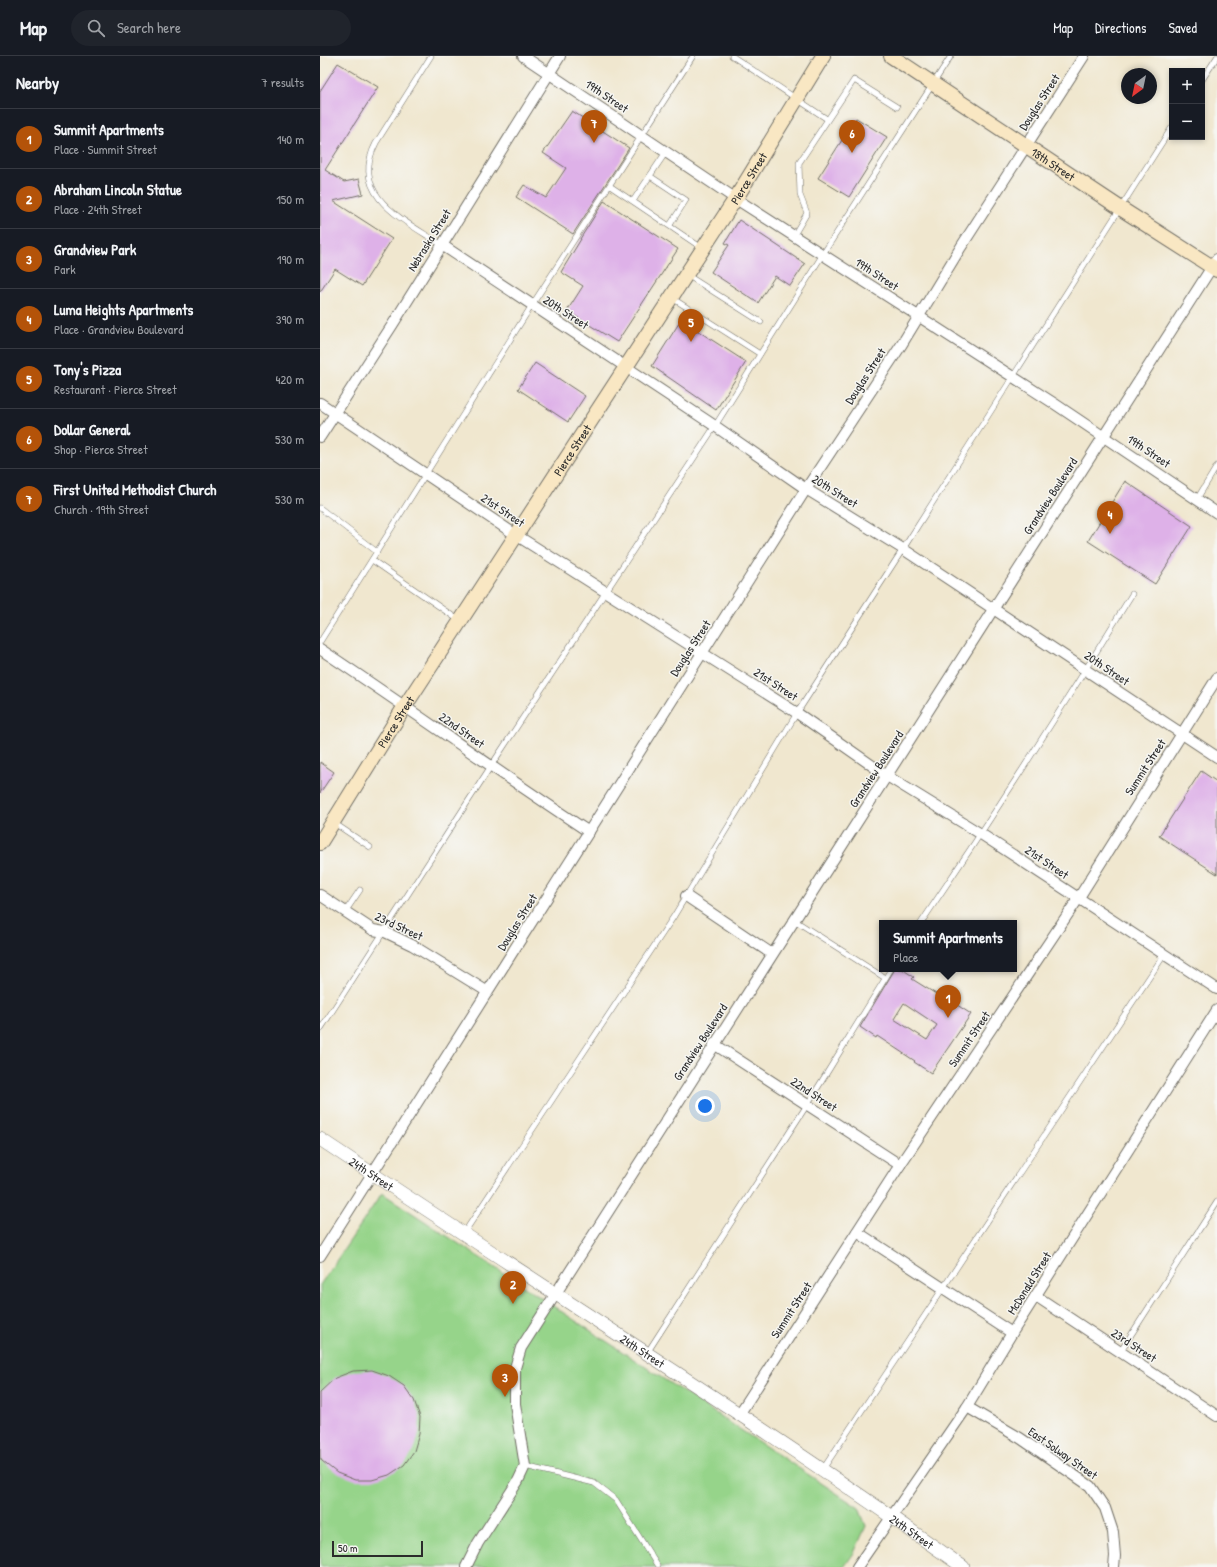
<!DOCTYPE html>
<html lang="en">
<head>
<meta charset="utf-8">
<style>
  :root { --surface:#171b24; --page:#20242c; --text:#f1f3f6; --muted:#9ea1a6; --line:#363941; --accent:#b45309 }
  body { margin:0; font-family:"Patrick Hand",sans-serif; background:var(--page); color:var(--text) }
  .controls { position:absolute; right:12px; top:12px; display:grid; overflow:hidden; border-radius:0px; box-shadow:0 2px 6px #0003 }
  .controls button { width:36px; height:36px; display:grid; place-items:center; padding:0; border:0; border-bottom:1px solid var(--line); background:var(--surface); color:var(--text); font:20px sans-serif }
  .compass { position:absolute; left:801px; top:12px; width:36px; height:36px; border-radius:50%; background:var(--surface); box-shadow:0 2px 6px #0003; rotate:213deg }
  .scale { position:absolute; left:12px; bottom:10px; width:91px; box-sizing:border-box; padding-left:4px; border:2px solid #2b2b2b; border-top:0; font-size:11px; line-height:14px; white-space:nowrap; color:#2b2b2b; -webkit-text-stroke:3px #f6f6f2; paint-order:stroke }
  .you { position:absolute; left:385px; top:1050px; width:14px; height:14px; margin:-10px; border:3px solid #fff; border-radius:50%; background:#1a73e8; box-shadow:0 0 0 6px #1a73e833 }
  .badge { display:grid; place-items:center; width:26px; height:26px; border-radius:50%; background:var(--accent); color:#fff; font-size:13px; font-weight:700 }
  .pin { position:absolute; translate:-50% -33px; filter:drop-shadow(0 1px 2px #0008) }
  .pin::after { content:''; position:absolute; top:21px; width:14px; height:12px; background:inherit; clip-path:polygon(0 0,100% 0,50% 100%) }
  .popup { position:absolute; left:559px; top:864px; width:138px; height:52px; box-sizing:border-box; display:grid; place-content:center; border-radius:0px; background:var(--surface); filter:drop-shadow(0 1px 3px #0005); font-size:13px; white-space:nowrap; color:var(--muted) }
  .popup b { font-size:15px; color:var(--text) }
  .popup::after { content:''; position:absolute; left:50%; top:100%; margin-left:-8px; border:8px solid transparent; border-top-color:var(--surface) }
  .list { margin:0; padding:0; list-style:none }
  h2 { display:flex; justify-content:space-between; align-items:center; height:52px; margin:0; padding:0 16px; font-size:17px }
  h2 small { font-size:13px; font-weight:400; color:var(--muted) }
  .list li { display:grid; grid-template-columns:26px 1fr auto; gap:12px; align-items:center; box-sizing:border-box; height:60px; padding:0 16px; border-top:1px solid var(--line) }
  .list b { display:block; font-size:15px; white-space:nowrap }
  .list p { margin:0; font-size:13px; white-space:nowrap; color:var(--muted) }
  .list em { font-size:13px; font-style:normal; color:var(--muted) }
  .icon { flex:none; width:22px; height:22px; fill:none; stroke:currentColor; stroke-width:2; stroke-linecap:round; stroke-linejoin:round }
  .map { position:relative; flex:none; width:897px; height:1511px; overflow:hidden }
  header { display:flex; align-items:center; gap:24px; box-sizing:border-box; height:56px; padding:0 20px; background:var(--surface); border-bottom:1px solid var(--line) }
  header strong { font-size:19px }
  nav { display:flex; gap:22px; margin-inline-start:auto; font-size:14px }
  .search { width:280px; height:36px; background:var(--page); display:flex; align-items:center; gap:10px; box-sizing:border-box; padding:0 14px; border-radius:22px; color:var(--muted); font-size:15px }
  main { display:flex }
  aside { flex:1; background:var(--surface) }
  .map>svg:first-child { display:block }
</style>
</head>
<body>
<header>
<strong>Map</strong>
<div class="search"><svg class="icon" aria-label="search" viewBox="0 0 24 24"><circle cx="10" cy="10" r="6"/><path d="M15 15l6 6"/></svg>Search here</div>
<nav><a>Map</a><a>Directions</a><a>Saved</a></nav>
</header>
<main>
<aside>
<h2>Nearby<small>7 results</small></h2>
<ul class="list">
<li><span class="badge">1</span><div><b>Summit Apartments</b><p>Place · Summit Street</p></div><em>140 m</em></li>
<li><span class="badge">2</span><div><b>Abraham Lincoln Statue</b><p>Place · 24th Street</p></div><em>150 m</em></li>
<li><span class="badge">3</span><div><b>Grandview Park</b><p>Park</p></div><em>190 m</em></li>
<li><span class="badge">4</span><div><b>Luma Heights Apartments</b><p>Place · Grandview Boulevard</p></div><em>390 m</em></li>
<li><span class="badge">5</span><div><b>Tony's Pizza</b><p>Restaurant · Pierce Street</p></div><em>420 m</em></li>
<li><span class="badge">6</span><div><b>Dollar General</b><p>Shop · Pierce Street</p></div><em>530 m</em></li>
<li><span class="badge">7</span><div><b>First United Methodist Church</b><p>Church · 19th Street</p></div><em>530 m</em></li>
</ul>
</aside>
<div class="map">
<svg width="897" height="1511" viewBox="0 0 897 1511">
  <rect width="100%" height="100%" fill="#f6f6f2"/>
  <filter id="ink" filterUnits="userSpaceOnUse"><feTurbulence type="fractalNoise" baseFrequency=".025" numOctaves="2"/><feDisplacementMap in="SourceGraphic" scale="8" xChannelSelector="R" yChannelSelector="G"/><feConvolveMatrix kernelMatrix="1 2 1 2 8 2 1 2 1" color-interpolation-filters="sRGB"/></filter>
  <filter id="wash" filterUnits="userSpaceOnUse"><feTurbulence type="fractalNoise" baseFrequency=".012" numOctaves="4" result="noise"/><feDisplacementMap in="SourceGraphic" scale="16" xChannelSelector="R" yChannelSelector="G"/><feGaussianBlur stdDeviation="0.9" result="paint"/><feColorMatrix in="noise" values="0 0 0 0 0 0 0 0 0 0 0 0 0 0 0 0 0 1.4 0 .05"/><feComposite in="paint" operator="in"/></filter>
  <g filter="url(#wash)">
    <rect width="100%" height="100%" fill="#f0e7cf"/>
    <polygon fill="#96d48a" stroke="#60805a" points="62,1137 539,1452 546,1470 534,1497 524,1511 0,1511 0,1229"/>
    <g id="blocks">
      <g fill="#deb1e8" fill-rule="evenodd">
        <polygon points="18,7 58,31 5,114 24,126 39,123 43,138 13,145 72,183 42,230 15,213 0,236 0,35"/>
        <polygon points="252,55 309,92 253,178 196,141 204,129 226,142 246,112 223,97"/>
        <polygon points="536,62 567,81 529,141 498,122"/>
        <polygon points="284,145 358,193 297,286 247,255 263,230 241,216 261,183 260,183"/>
        <polygon points="419,164 485,208 470,230 455,220 438,247 391,216 409,189 405,187"/>
        <polygon points="361,264 426,306 396,354 332,310"/>
        <polygon points="215,307 265,340 248,366 198,333"/>
        <polygon points="805,425 872,470 835,528 768,485"/>
        <polygon points="0,706 14,716 0,737"/>
        <polygon points="881,715 897,726 897,818 839,780"/>
        <path d="M575,913H582L594,921L592,923L632,948L634,947L651,958L611,1017L594,1006L595,1005L557,980L556,982L540,971ZM584,947L617,969L607,984L574,963Z"/>
        <polygon points="52,1314 69,1320 84,1330 94,1344 100,1361 99,1378 94,1395 84,1409 69,1419 52,1424 35,1424 17,1417 2,1405 0,1402 0,1336 15,1322 33,1315"/>
      </g>
    </g>
  </g>
  <g filter="url(#ink)">
    <use href="#blocks" fill-opacity="0" stroke="#706d64" stroke-width="1"/>
    <g fill="none" stroke-linecap="round" stroke-linejoin="round">
      <defs>
        <g id="service">
          <path d="M111,0L56,87C28,140 86,165 122,189"/>
          <polyline points="412,0 507,63"/>
          <polyline points="882,24 897,1"/>
          <polyline points="330,120 366,144 350,169"/>
          <polyline points="290,130 382,192"/>
          <polyline points="313,145 346,96"/>
          <polyline points="474,179 487,157 480,139 479,107 534,24 577,51"/>
          <polyline points="367,219 441,266"/>
          <polyline points="352,242 440,298"/>
          <polyline points="877,443 897,410"/>
          <polyline points="0,452 57,496"/>
          <polyline points="52,504 140,565"/>
          <polyline points="0,586 212,249 373,0"/>
          <polyline points="14,767 50,791"/>
          <polyline points="25,856 40,834"/>
          <polyline points="474,864 565,922"/>
          <path d="M601,867C674,759 744,650 812,538"/>
          <polyline points="0,974 171,710 395,370 503,198 631,0"/>
          <polyline points="144,1177 354,860 477,657 583,493 852,71"/>
          <polyline points="800,1296 897,1146"/>
          <polyline points="327,1297 487,1049 571,913"/>
          <polyline points="205,1410 274,1427 296,1444 337,1509"/>
          <polyline points="503,1413 844,899"/>
        </g>
        <g id="minor">
          <polyline points="203,0 410,139 735,348 897,457"/>
          <polyline points="122,189 395,370 486,433 583,493 897,701"/>
          <polyline points="0,347 196,479 477,657 567,720 661,778 897,933"/>
          <polyline points="0,381 73,268 240,0"/>
          <path d="M0,593C90,653 178,716 269,776"/>
          <polyline points="0,839 53,874 65,876 92,889 168,936"/>
          <polyline points="366,840 452,898"/>
          <polyline points="394,988 580,1109"/>
          <polyline points="537,1176 692,1277"/>
          <polyline points="0,1200 486,433 582,288 641,191 764,0"/>
          <polyline points="716,1240 897,1360"/>
          <polyline points="647,1351 700,1382 770,1430 785,1452 793,1476 795,1500 794,1511"/>
          <polyline points="420,1357 580,1109 758,843 897,622"/>
          <polyline points="146,1511 158,1487 198,1425 205,1410 195,1348 195,1312 201,1292 897,203"/>
          <polyline points="537,1511 647,1351 692,1277 897,954"/>
        </g>
        <g id="tertiary">
          <path id="s1" d="M0,1083C214,1226 433,1362 643,1511"/>
        </g>
        <g id="secondary">
          <path id="s2" d="M571,0L800,152L897,214"/>
          <path id="s3" d="M0,787L85,650L416,142L503,0"/>
        </g>
      </defs>
      <use href="#service" stroke="#706d64" stroke-width="6"/>
      <use href="#minor" stroke="#706d64" stroke-width="12"/>
      <use href="#tertiary" stroke="#706d64" stroke-width="14"/>
      <use href="#secondary" stroke="#706d64" stroke-width="16"/>
      <use href="#service" stroke="#fff" stroke-width="5"/>
      <use href="#minor" stroke="#fff" stroke-width="10"/>
      <use href="#tertiary" stroke="#fff" stroke-width="13"/>
      <use href="#secondary" stroke="#f9e7c3" stroke-width="14"/>
    </g>
  </g>
  <g text-anchor="middle" dominant-baseline="central" stroke-width="3" stroke-linejoin="round" paint-order="stroke">
    <g font-size="12" fill="#2b2b2b" stroke="#f6f6f2">
      <text transform="translate(287 40) rotate(34)">19th Street</text>
      <text transform="translate(719 46) rotate(-57)">Douglas Street</text>
      <text stroke="none"><textPath href="#s2" startOffset="195">18th Street</textPath></text>
      <text stroke="none"><textPath href="#s3" startOffset="791">Pierce Street</textPath></text>
      <text transform="translate(109 184) rotate(-58)">Nebraska Street</text>
      <text transform="translate(557 218) rotate(33)">19th Street</text>
      <text transform="translate(246 256) rotate(33)">20th Street</text>
      <text transform="translate(545 320) rotate(-57)">Douglas Street</text>
      <text stroke="none"><textPath href="#s3" startOffset="467">Pierce Street</textPath></text>
      <text transform="translate(829 395) rotate(34)">19th Street</text>
      <text transform="translate(515 435) rotate(32)">20th Street</text>
      <text transform="translate(730 440) rotate(-57)">Grandview Boulevard</text>
      <text transform="translate(183 454) rotate(34)">21st Street</text>
      <text transform="translate(370 592) rotate(-57)">Douglas Street</text>
      <text transform="translate(787 612) rotate(34)">20th Street</text>
      <text transform="translate(456 628) rotate(33)">21st Street</text>
      <text stroke="none"><textPath href="#s3" startOffset="143">Pierce Street</textPath></text>
      <text transform="translate(142 674) rotate(35)">22nd Street</text>
      <text transform="translate(825 711) rotate(-57)">Summit Street</text>
      <text transform="translate(556 713) rotate(-57)">Grandview Boulevard</text>
      <text transform="translate(727 806) rotate(34)">21st Street</text>
      <text transform="translate(197 866) rotate(-58)">Douglas Street</text>
      <text transform="translate(79 870) rotate(25)">23rd Street</text>
      <text transform="translate(649 983) rotate(-56)">Summit Street</text>
      <text transform="translate(380 986) rotate(-57)">Grandview Boulevard</text>
      <text transform="translate(494 1038) rotate(33)">22nd Street</text>
      <text stroke="none"><textPath href="#s1" startOffset="62">24th Street</textPath></text>
      <text transform="translate(709 1227) rotate(-58)">McDonald Street</text>
      <text transform="translate(471 1254) rotate(-57)">Summit Street</text>
      <text transform="translate(814 1289) rotate(33)">23rd Street</text>
      <text stroke="none"><textPath href="#s1" startOffset="386">24th Street</textPath></text>
      <text transform="translate(743 1397) rotate(35)">East Solway Street</text>
      <text stroke="none"><textPath href="#s1" startOffset="710">24th Street</textPath></text>
    </g>
  </g>
</svg>
<div class="controls">
<button>+</button>
<button>−</button>
</div>
<svg class="compass" viewBox="-18 -18 36 36"><path d="M0-13l5 13h-10z" fill="#e53935"/><path d="M0 13l5-13h-10z" fill="#9ea1a6"/></svg>
<div class="scale">50 m</div>
<div class="you"></div>
<div class="pin badge" style="left:628px;top:962px">1</div>
<div class="popup"><b>Summit Apartments</b>Place</div>
<div class="pin badge" style="left:193px;top:1248px">2</div>
<div class="pin badge" style="left:185px;top:1341px">3</div>
<div class="pin badge" style="left:790px;top:478px">4</div>
<div class="pin badge" style="left:371px;top:286px">5</div>
<div class="pin badge" style="left:532px;top:97px">6</div>
<div class="pin badge" style="left:274px;top:87px">7</div>
</div>
</main>
</body>
</html>
